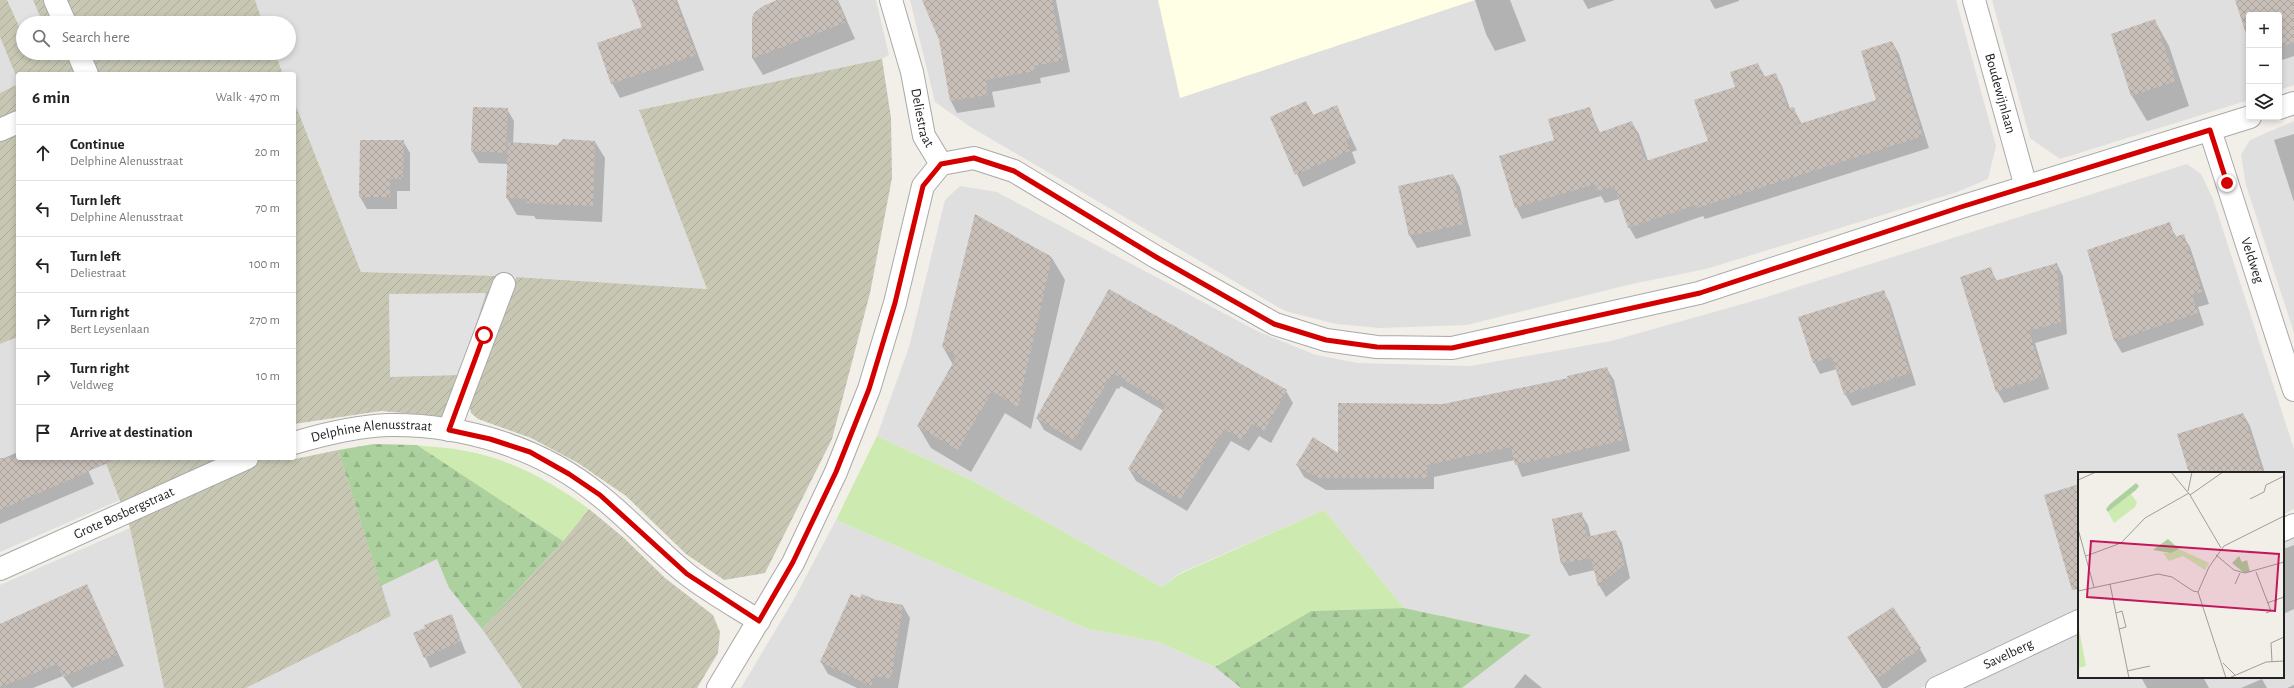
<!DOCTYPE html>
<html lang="en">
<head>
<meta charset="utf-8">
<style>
  :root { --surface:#fff; --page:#f2f2f2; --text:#222; --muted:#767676; --line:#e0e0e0 }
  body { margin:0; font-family:"Alegreya Sans",sans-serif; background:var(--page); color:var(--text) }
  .controls { position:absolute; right:12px; top:12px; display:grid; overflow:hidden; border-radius:4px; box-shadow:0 2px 6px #0003 }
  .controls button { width:36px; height:36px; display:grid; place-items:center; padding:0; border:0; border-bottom:1px solid var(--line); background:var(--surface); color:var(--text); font:20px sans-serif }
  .stop { position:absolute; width:12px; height:12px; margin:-9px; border:3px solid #d40000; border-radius:50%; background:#fff }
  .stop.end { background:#d40000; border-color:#fff; box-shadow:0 1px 4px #0008 }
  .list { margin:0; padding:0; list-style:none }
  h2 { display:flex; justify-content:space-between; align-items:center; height:52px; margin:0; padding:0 16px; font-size:17px }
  h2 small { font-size:13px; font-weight:400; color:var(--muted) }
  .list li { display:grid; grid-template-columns:26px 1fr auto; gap:12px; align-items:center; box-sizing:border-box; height:56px; padding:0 16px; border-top:1px solid var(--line) }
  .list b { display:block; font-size:15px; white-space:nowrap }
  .list p { margin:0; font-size:13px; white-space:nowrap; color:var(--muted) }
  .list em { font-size:13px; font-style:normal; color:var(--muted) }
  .icon { flex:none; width:22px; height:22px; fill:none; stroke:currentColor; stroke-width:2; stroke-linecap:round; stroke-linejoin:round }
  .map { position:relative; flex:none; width:2294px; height:688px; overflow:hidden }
  .search { position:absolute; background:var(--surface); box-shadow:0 2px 6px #0003; left:16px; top:16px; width:280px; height:44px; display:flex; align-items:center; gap:10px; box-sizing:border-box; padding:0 14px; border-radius:22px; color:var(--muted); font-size:15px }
  .panel { position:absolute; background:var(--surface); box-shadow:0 2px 6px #0003; left:16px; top:72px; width:280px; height:388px; border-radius:4px }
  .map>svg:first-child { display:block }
</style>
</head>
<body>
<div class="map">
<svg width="2294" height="688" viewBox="0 0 2294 688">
  <defs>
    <pattern id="construction-furrows" width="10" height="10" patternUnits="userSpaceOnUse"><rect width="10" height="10" fill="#c7c7b4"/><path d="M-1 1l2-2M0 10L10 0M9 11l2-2" fill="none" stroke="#abab9a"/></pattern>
    <pattern id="forest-firs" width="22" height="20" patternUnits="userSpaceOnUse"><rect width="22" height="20" fill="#add19e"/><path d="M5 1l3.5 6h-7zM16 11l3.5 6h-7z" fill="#95b388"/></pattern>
    <pattern id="building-cross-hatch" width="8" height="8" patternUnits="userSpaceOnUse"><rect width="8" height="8" fill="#c7bfb8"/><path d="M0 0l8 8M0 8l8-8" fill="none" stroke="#aba49e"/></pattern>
  </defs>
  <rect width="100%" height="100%" fill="#f2efe9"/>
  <g fill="#e0dfdf">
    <polygon points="255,0 876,0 889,55 882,59 639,110 707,289 498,276 361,272 294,101 294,74 283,74 275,53 289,53 289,23 263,23"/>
    <polygon points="910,0 1956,0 1996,146 1988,179 1957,192 1706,269 1632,284 1467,325 1380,328 1336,324 1285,311 969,126 935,102"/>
    <polygon points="1992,0 2294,0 2294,85 2279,90 2279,15 2249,15 2249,100 2060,159 2030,138"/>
    <polygon points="0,37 18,81 18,84 0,93"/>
    <polygon points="2294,121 2294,333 2246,185 2241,155 2250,140"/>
    <polygon points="2187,164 2201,174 2213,199 2294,449 2294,509 2283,515 2283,473 2079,473 2079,609 1990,650 1921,688 1462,688 1531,635 1404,608 1324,510 1180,573 1162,587 975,482 877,436 909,347 945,200 960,186 997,192 1259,332 1316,355 1358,363 1470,366 1611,341 1760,299"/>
    <polygon points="18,337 18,458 104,458 120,500 0,552 0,344"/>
    <polygon points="836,520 1088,629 1158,642 1215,667 1241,688 741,688 794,599"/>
    <polygon points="130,528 164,688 0,688 0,585"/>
    <polygon points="2294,534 2294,688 1960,688 2079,633 2079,677 2283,677 2283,539"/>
    <polygon points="437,558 449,588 482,629 522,688 246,688 391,616 381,586"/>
  </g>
  <polygon fill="#ffffe5" points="1158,0 1475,0 1180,98"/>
  <g fill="url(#construction-furrows)">
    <polygon points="0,0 255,0 263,23 23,23 23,53 275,53 283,74 18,74 18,81 0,37"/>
    <polygon points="882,59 891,118 892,178 870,293 832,439 765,573 724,580 686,554 626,496 578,463 531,438 478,419 471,413 469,402 516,277 707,289 639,110"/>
    <polygon points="18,84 18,337 0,344 0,93"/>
    <polygon points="294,101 361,272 498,276 449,417 381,411 294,424"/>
    <polygon points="338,450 391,616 246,688 164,688 130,528 104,458 290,460"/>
    <polygon points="589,509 624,538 665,578 713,615 720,632 718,653 697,688 522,688 482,629 563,541"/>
  </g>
  <g fill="#cdebb0">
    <polygon points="877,436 975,482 1162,587 1180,574 1324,510 1404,608 1311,611 1215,667 1158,642 1088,629 836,520"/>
    <path d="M417,445C431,447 446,447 460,450C507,457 551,481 589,509L563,541Z"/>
  </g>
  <g fill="url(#forest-firs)">
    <polygon points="374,444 417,445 563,541 482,629 449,588 437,559 381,586 338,450"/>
    <polygon points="1404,608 1531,635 1462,688 1241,688 1215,667 1311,611"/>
  </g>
  <g fill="#e2e2e2">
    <polygon points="7,0 33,0 43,23 23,23 23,35"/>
    <polygon points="486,293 460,375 390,377 389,294"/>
  </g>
  <g fill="#0003">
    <polygon points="633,0 677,0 704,70 620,98 612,83 643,28"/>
    <polygon points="781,0 838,0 855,39 763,75 753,59 753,19"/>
    <polygon points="923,0 1056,0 1070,72 1040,78 1041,83 992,92 995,107 957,113 951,101 940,40"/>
    <polygon points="1475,0 1510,0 1526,41 1495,51 1486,34"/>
    <polygon points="1583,0 1615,0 1588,9"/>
    <polygon points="1710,0 1739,0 1739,1 1715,9"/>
    <polygon points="2243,0 2294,0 2294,56 2279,61 2279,15 2249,15 2249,40"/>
    <polygon points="2155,21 2169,46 2189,106 2147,121 2132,96 2112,34"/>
    <polygon points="1892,42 1899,54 1929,148 1705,219 1703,216 1636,239 1629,227 1619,199 1605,203 1601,196 1522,219 1516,207 1555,140 1589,108 1600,133 1632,123 1639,134 1648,161 1709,142 1737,87 1758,64 1765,77 1775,74 1782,86 1790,109 1793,108 1802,124 1878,101"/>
    <polygon points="1306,102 1314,116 1336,106 1357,150 1352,152 1356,163 1303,187 1271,118"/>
    <polygon points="507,109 514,121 513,144 557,146 595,142 605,158 602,222 536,219 534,216 517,215 507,198 509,164 479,163 472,151"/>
    <polygon points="2294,134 2294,202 2274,140"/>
    <polygon points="403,141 410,153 410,191 397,191 397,209 367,209 360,197"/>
    <polygon points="1453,175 1460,187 1471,236 1417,248 1410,236 1399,187"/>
    <polygon points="2169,224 2177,238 2183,236 2190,247 2209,304 2198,307 2204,325 2122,353 2115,341 2088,251"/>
    <polygon points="1052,258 1065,280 1031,429 1005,413 971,472 931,448 918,426 953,365 943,347"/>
    <polygon points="2057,264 2063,276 2067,334 2035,343 2049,389 2004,403 1997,391 1990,269 1997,281"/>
    <polygon points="1110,291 1286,391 1293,403 1271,443 1259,436 1249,451 1231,441 1187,511 1136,481 1129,469 1164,411 1121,386 1119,389 1117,388 1081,451 1044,430 1037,418"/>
    <polygon points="1883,291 1890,303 1916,385 1852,406 1845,394 1837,369 1820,374 1814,362"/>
    <polygon points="1607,369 1614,380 1630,451 1522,477 1515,460 1434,477 1434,489 1326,490 1304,477 1297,465 1339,455 1444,405 1569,379"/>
    <polygon points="2243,414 2250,426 2265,473 2190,473"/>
    <polygon points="18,452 18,458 90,458 84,461 94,484 0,524 0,460"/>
    <polygon points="1581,514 1588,525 1591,537 1615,531 1622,543 1630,578 1606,597 1599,585 1595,570 1569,576 1562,564 1553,520"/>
    <polygon points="2294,545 2294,609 2283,614 2283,549"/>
    <polygon points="87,586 124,666 72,688 63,676 33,688 0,688 0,624"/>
    <polygon points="860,599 903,606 910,618 898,688 857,688 828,674 821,662"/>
    <polygon points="451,615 466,653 430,668 415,633"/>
    <polygon points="1849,638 1920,649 1927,661 1887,688 1882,688"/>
    <polygon points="1525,674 1542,688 1514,688"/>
    <polygon points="2145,677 2203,677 2209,688 2147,688 2142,679"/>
    <polygon points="2262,679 2267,688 2241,688"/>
    <polygon points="2294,685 2294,688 2287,688"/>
  </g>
  <g fill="url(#building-cross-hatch)">
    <polygon points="632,0 675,0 696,55 611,84 597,43 642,27"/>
    <polygon points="777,0 837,0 846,22 752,59 752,18 754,13 763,6"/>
    <polygon points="922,0 1052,0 1063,60 1034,66 1035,71 986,80 988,95 950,101 939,40"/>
    <polygon points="2235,0 2294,0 2294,42 2279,47 2279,15 2249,15 2249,43"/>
    <polygon points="2155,19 2176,81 2131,96 2111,34"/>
    <polygon points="1892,41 1923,136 1697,208 1696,205 1628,228 1614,186 1597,191 1595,184 1515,208 1499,156 1554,140 1548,119 1590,107 1598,133 1632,121 1646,161 1708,141 1694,100 1735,87 1730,72 1758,63 1763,77 1776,73 1788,108 1794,107 1799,124 1876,100 1861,51"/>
    <polygon points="1306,101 1313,115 1337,105 1351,138 1346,140 1350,151 1295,175 1270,117"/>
    <polygon points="473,107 508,108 506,153 471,151"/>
    <polygon points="563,139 595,141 593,206 526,203 526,199 506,198 508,142 557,145"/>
    <polygon points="360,140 404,140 403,179 390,179 390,197 359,197"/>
    <polygon points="1453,174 1464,224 1409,236 1398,186"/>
    <polygon points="975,214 1052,257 1018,407 992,391 958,450 917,426 957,356 942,347"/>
    <polygon points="2170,222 2175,237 2184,234 2202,292 2192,295 2198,313 2114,341 2087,250"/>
    <polygon points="2057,263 2061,322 2029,331 2043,377 1996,392 1960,277 1991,267 1995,281"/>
    <polygon points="1109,289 1287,390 1264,431 1252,424 1242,440 1224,429 1180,500 1128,469 1166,405 1114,374 1112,378 1110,377 1074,440 1036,418"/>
    <polygon points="1884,290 1910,373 1844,395 1832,357 1813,363 1798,317"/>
    <polygon points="1607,367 1624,440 1515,465 1511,447 1427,465 1427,478 1318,478 1296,465 1313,437 1338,453 1338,403 1443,404 1568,378 1567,376"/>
    <polygon points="2243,413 2263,473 2189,473 2177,434"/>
    <polygon points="0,458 119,458 0,510"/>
    <polygon points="2079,484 2079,589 2072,590 2044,495"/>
    <polygon points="1582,512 1587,537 1616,530 1624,565 1598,586 1591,558 1561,564 1552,519"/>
    <polygon points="87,584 118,654 63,677 57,664 0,687 0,624"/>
    <polygon points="851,594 860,598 862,594 876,600 903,605 891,679 874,676 871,686 820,662"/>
    <polygon points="1893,607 1921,648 1876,679 1847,637"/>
    <polygon points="452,614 461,641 424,658 413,633 425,628 424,625"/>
  </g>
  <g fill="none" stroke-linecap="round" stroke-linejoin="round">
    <defs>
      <g id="minor">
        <polyline points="55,0 65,23"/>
        <path id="s1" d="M891,0L912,72L924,136L941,164"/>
        <path id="s2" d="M1974,0L2026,187"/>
        <polyline points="78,53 87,74"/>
        <polyline points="2279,108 2294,103"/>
        <polyline points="0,130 18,122"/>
        <path id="s3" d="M2210,130L2294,390"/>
        <polyline points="941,164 974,158 1014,171 1156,257 1275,324 1326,340 1377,347 1452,348 1699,293 1961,207 2250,117"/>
        <polyline points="449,430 504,284"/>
        <path id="s4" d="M294,443C324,434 357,426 389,425C464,424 542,448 600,496C631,520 657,551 688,575C710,592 735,606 759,621"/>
        <polyline points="2283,530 2294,525"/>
        <path id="s5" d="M0,569L247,458"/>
        <polyline points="718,688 793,563 836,472 869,389 895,303 923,186 941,164"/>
        <path id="s6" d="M1937,688L2079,621"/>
      </g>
    </defs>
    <use href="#minor" stroke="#a9a9a9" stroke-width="24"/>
    <use href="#minor" stroke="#fff" stroke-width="22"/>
  </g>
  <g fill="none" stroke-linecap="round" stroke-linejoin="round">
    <polyline stroke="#d40000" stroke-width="5" points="484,335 449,430 490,439 530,452 569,474 600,495 687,574 759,621 793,562 836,472 869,389 895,303 923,186 941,164 974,158 1014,171 1156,257 1274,324 1326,340 1377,347 1452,348 1700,293 1961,207 2210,130 2227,183"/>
  </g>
  <g text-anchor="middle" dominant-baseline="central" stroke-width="4" stroke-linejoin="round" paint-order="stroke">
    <g font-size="14" fill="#222" stroke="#fff">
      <text stroke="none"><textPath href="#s2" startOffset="97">Boudewijnlaan</textPath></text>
      <text stroke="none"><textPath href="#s1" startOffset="122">Deliestraat</textPath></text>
      <text stroke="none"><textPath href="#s3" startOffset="137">Veldweg</textPath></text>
      <text stroke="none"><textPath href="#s4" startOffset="79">Delphine Alenusstraat</textPath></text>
      <text stroke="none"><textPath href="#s5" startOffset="136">Grote Bosbergstraat</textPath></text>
      <text stroke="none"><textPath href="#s6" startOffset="79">Savelberg</textPath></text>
    </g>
  </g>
  <g transform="translate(2078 472)">
    <rect width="206" height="206" fill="#f2efe9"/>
    <path d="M53,22L59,30L57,35L36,51L30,40ZM101,77L131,91L127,98L105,84L91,89L85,81H93ZM0,152L8,194L0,196Z" fill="#cdebb0"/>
    <path d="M58,11L61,14L58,18L30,40L28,37L32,32ZM90,67L101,77L93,81L75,78ZM161,84L164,90L169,88L172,100H165L154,91Z" fill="#add19e"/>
    <path fill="none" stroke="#9f9d99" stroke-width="1" d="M93,0L112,23L143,76M0,8L18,0M110,19L114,0M112,23L145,0M172,27L186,20L188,13L206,4M0,57L16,115M138,83L156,98L167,101L206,90M8,84L43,71L67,46L111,21M178,100L193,139L188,141M32,112L51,206M157,112L162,101M0,119L80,102L94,105L115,119L120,120M189,131L206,125M38,141L44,139L48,155L41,157M194,190L193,171L206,165M145,191L157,203M49,199L72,194M148,206L120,120L131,95L146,74L206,44M151,206L188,190L206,189"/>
    <path fill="#c2185b" fill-opacity="0.15" stroke="#c2185b" stroke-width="2" d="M13,69L201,82L197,139L9,125Z"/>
    <rect width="206" height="206" fill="none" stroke="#222" stroke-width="2"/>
  </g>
</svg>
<div class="controls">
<button>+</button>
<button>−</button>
<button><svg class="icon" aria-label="layers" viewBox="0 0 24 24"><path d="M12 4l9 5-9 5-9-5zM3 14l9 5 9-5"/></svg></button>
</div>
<div class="stop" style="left:484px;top:335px"></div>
<div class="stop end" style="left:2227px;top:183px"></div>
<div class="search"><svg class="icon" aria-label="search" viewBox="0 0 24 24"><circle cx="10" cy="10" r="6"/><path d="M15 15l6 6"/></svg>Search here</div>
<section class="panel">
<h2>6 min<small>Walk · 470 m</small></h2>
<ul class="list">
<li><svg class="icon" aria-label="ahead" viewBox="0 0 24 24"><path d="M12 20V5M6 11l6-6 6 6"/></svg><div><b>Continue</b><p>Delphine Alenusstraat</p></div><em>20 m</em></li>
<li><svg class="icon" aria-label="left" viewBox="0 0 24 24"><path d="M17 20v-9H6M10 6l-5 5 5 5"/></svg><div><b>Turn left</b><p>Delphine Alenusstraat</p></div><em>70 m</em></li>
<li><svg class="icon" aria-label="left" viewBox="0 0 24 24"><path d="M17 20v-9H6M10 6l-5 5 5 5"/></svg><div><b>Turn left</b><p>Deliestraat</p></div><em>100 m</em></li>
<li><svg class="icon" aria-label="right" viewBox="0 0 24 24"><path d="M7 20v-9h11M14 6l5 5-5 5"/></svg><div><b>Turn right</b><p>Bert Leysenlaan</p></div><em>270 m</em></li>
<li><svg class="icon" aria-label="right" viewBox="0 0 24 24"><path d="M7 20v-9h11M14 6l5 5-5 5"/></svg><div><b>Turn right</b><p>Veldweg</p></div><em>10 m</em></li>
<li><svg class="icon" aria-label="arrive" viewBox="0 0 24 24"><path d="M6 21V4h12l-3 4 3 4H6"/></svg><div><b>Arrive at destination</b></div></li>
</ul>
</section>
</div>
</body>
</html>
